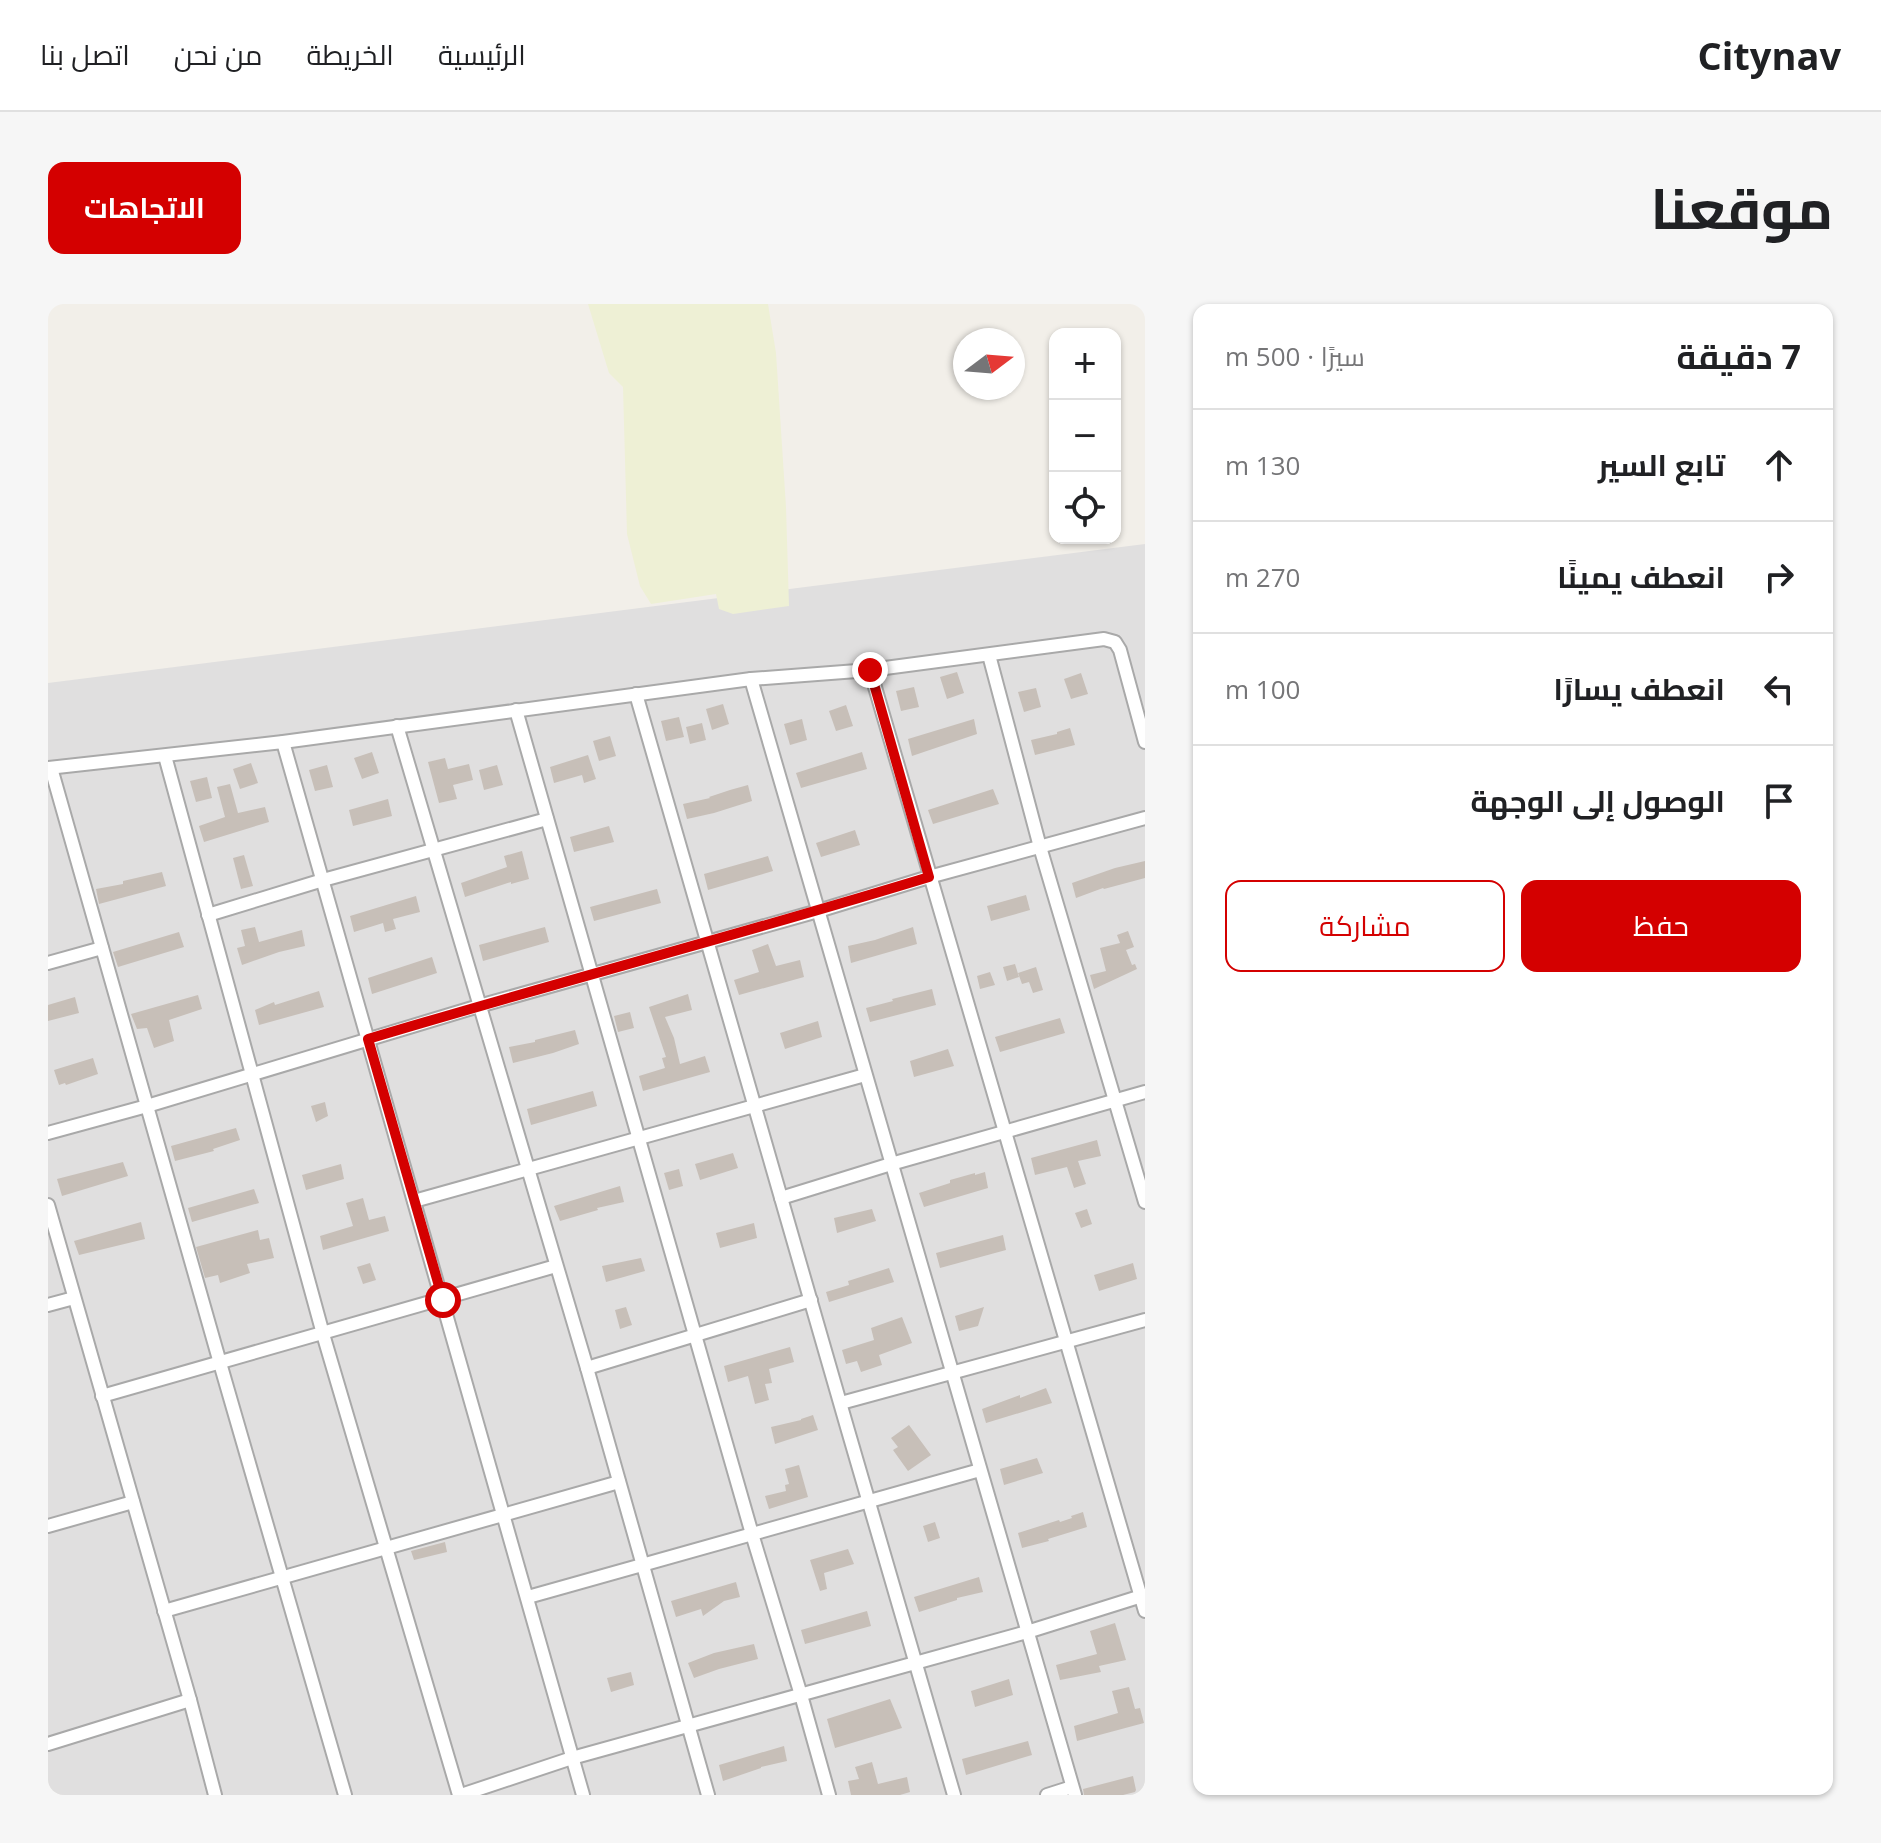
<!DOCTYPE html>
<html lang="ar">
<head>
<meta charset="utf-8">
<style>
  :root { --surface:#fff; --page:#f6f6f6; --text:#202124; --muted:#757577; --line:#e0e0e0; --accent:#d40000 }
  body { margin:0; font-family:"Open Sans",Cairo,sans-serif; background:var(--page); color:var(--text); direction:rtl }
  .controls { position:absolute; right:24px; top:24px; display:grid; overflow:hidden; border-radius:16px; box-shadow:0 2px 6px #0004 }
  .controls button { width:72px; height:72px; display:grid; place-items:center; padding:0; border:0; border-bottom:2px solid var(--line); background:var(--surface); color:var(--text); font:40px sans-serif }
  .compass { position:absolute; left:905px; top:24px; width:72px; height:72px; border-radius:50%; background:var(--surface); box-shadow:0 2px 6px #0004; rotate:74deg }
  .stop { position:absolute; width:24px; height:24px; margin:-18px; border:6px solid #d40000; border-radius:50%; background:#fff }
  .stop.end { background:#d40000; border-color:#fff; box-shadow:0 2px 8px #0008 }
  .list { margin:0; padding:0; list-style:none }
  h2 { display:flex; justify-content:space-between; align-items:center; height:104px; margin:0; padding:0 32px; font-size:34px }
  h2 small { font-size:26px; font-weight:400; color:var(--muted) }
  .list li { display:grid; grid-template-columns:52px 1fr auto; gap:24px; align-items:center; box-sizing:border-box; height:112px; padding:0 32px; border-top:2px solid var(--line) }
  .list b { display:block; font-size:30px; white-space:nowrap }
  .list em { font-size:26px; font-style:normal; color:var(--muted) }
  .actions { display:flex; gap:16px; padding:24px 32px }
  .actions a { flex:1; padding:18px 0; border:2px solid var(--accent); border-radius:16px; text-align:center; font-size:28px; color:var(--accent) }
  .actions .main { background:var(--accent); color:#fff }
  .icon { flex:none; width:44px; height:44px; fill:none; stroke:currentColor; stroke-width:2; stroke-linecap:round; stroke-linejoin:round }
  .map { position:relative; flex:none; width:1097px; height:1491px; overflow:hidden; direction:ltr; border-radius:16px }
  header { display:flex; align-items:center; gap:48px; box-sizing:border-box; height:112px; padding:0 40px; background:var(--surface); border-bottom:2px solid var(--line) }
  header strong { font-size:38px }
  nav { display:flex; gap:44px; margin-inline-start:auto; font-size:28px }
  .intro { display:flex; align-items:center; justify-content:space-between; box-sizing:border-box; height:192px; padding:0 48px }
  h1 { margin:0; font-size:56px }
  .button { padding:20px 36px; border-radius:16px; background:var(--accent); color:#fff; font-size:28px; font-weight:700 }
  main { display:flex; gap:48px; padding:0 48px }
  aside { flex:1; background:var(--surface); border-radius:16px; box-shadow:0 2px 6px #0004 }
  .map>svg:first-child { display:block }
</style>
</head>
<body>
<header>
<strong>Citynav</strong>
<nav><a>الرئيسية</a><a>الخريطة</a><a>من نحن</a><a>اتصل بنا</a></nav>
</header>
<div class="intro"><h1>موقعنا</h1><a class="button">الاتجاهات</a></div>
<main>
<aside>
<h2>7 دقيقة<small>سيرًا · 500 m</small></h2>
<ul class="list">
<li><svg class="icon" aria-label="ahead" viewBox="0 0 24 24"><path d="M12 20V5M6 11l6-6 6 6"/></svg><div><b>تابع السير</b></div><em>130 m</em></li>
<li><svg class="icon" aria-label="right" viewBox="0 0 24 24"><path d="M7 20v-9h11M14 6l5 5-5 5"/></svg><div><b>انعطف يمينًا</b></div><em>270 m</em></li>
<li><svg class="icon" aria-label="left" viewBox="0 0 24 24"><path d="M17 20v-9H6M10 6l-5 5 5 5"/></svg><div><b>انعطف يسارًا</b></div><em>100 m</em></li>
<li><svg class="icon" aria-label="arrive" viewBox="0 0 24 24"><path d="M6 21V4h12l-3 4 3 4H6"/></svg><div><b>الوصول إلى الوجهة</b></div></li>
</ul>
<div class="actions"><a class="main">حفظ</a><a>مشاركة</a></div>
</aside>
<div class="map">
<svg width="1097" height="1491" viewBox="0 0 1097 1491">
  <rect width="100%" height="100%" fill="#f2efe9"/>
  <polygon fill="#e0dfdf" points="1097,240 1097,1491 0,1491 0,379"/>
  <polygon fill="#eef0d5" points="540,0 720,0 728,49 738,203 741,302 685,310 671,305 668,290 603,300 592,282 579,230 575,83 561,69"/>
  <g fill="#c7bfb8">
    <polygon points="909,368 916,389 899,395 892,373"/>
    <polygon points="1033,369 1040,390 1023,395 1016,375"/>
    <polygon points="866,383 871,403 853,407 848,387"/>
    <polygon points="988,384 993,403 976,408 970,388"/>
    <polygon points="675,400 681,420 664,426 658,405"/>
    <polygon points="798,401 805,422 788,427 781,407"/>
    <polygon points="631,413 636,433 618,437 613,417"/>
    <polygon points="754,415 759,436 742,441 736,420"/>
    <polygon points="926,415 929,430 864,452 860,435"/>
    <polygon points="654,419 658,436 642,440 638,423"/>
    <polygon points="1022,424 1027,441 987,451 983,436 1009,430 1009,428"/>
    <polygon points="562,432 568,452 551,457 545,437"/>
    <polygon points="324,448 331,469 314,475 306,454"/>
    <polygon points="814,448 819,465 753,484 748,469"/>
    <polygon points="540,451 548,475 536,479 534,471 506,479 502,463"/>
    <polygon points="397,454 400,465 421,460 425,476 405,481 409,495 391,499 380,458"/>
    <polygon points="203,459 210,479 192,485 185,465"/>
    <polygon points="279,461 285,483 267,487 261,466"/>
    <polygon points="449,461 455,481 436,486 431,466"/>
    <polygon points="159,473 164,494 148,498 142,477"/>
    <polygon points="182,480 190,509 217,503 221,518 156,538 151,522 177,513 169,483"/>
    <polygon points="700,481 704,497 666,509 639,515 635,500 662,494 661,493 682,486"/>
    <polygon points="945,485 951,500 885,520 880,506"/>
    <polygon points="340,495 344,512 305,522 301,506"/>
    <polygon points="561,522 566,538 526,548 522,533"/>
    <polygon points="807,526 812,541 773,553 768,539"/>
    <polygon points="474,547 481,575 463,580 463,578 417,593 413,579 459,563 456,552"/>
    <polygon points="196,551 205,582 193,585 185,554"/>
    <polygon points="720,552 725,567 660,586 656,570"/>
    <polygon points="1097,557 1097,574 1056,585 1055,584 1028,594 1024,579 1067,564"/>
    <polygon points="114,568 118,582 51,600 48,585 75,580 75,577"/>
    <polygon points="609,585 613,599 546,617 542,603"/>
    <polygon points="978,591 982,606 943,617 939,602"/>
    <polygon points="368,592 372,608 345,615 348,625 337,628 335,619 306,628 302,612"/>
    <polygon points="207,623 211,638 254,626 257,642 231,648 194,661 189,644 197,642 193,626"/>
    <polygon points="497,623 501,638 435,657 431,641"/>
    <polygon points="865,623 869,640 803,659 800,642 827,636"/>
    <polygon points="1080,627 1086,643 1078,646 1084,661 1087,660 1089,665 1046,685 1042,671 1058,667 1052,644 1072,639 1069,631"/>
    <polygon points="131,628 136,643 70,663 65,648"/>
    <polygon points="720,640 728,662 752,656 756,673 691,691 686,676 711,668 704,646"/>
    <polygon points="384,653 389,669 324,690 320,674"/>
    <polygon points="967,660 971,673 959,677 955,663"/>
    <polygon points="988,663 995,686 985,689 981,678 974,680 970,669"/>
    <polygon points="942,668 947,681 932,685 929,672"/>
    <polygon points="884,685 888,701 822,718 818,704 845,697 844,695"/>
    <polygon points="271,687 276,703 211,721 207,706 226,698 227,701"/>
    <polygon points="640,690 644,706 617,713 626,734 632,760 657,752 662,768 595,787 591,772 617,764 614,754 618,753 601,703"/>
    <polygon points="150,691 154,705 121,716 126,737 106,744 99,724 89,725 83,710"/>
    <polygon points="27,693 31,709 0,717 0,701"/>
    <polygon points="582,708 586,724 570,728 566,712"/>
    <polygon points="1012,714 1017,729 952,748 947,733"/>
    <polygon points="770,717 774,733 737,745 732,729"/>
    <polygon points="527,726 531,740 505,749 465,759 461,743 487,738 487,736"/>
    <polygon points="900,745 906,762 866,773 862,757"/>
    <polygon points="45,754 50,770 18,781 17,779 11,781 6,766"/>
    <polygon points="545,787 549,802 483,821 479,805"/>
    <polygon points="277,798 280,812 268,818 263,802"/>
    <polygon points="188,824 192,836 165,845 166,847 127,857 123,842"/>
    <polygon points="1049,836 1053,852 1030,857 1038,880 1026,884 1019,863 987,871 983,854"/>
    <polygon points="685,849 690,864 652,876 647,860"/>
    <polygon points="75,858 80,872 14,892 9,875"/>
    <polygon points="293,860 296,875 258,886 254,871"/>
    <polygon points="631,865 635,882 621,886 616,869"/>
    <polygon points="937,868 940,884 876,903 871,889 902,879 902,876 927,869 927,871"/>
    <polygon points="572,882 576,898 549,904 550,906 512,917 506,902"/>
    <polygon points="206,885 211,899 144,918 140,904"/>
    <polygon points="315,894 321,916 337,912 341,927 275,946 272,932 305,922 298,899"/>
    <polygon points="824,905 828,917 789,929 786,914"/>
    <polygon points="1039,905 1044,920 1033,924 1027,909"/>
    <polygon points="93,918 97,935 31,951 26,937"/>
    <polygon points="706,919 709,934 672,944 668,929"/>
    <polygon points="210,926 212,936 221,934 226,954 199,960 202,969 172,979 170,971 157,974 148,943"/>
    <polygon points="955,931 958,946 892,964 888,949"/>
    <polygon points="593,954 597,967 558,978 554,962"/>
    <polygon points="322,959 328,976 315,980 309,963"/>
    <polygon points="1085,959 1089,975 1051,987 1046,971"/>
    <polygon points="841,964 846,978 781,998 778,988 801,981 800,977"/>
    <polygon points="578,1003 584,1021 572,1025 567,1006"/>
    <polygon points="936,1003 930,1022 911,1027 907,1012"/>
    <polygon points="854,1013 864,1039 831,1051 834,1061 813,1068 809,1057 798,1060 794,1046 826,1036 823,1024"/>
    <polygon points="742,1043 746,1058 721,1065 724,1079 717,1080 721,1096 707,1100 700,1072 680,1078 676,1062"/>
    <polygon points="998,1084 1004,1099 938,1119 934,1105 972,1091 972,1094"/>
    <polygon points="765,1111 770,1126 727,1140 723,1123 753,1116 753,1115"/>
    <polygon points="861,1121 883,1151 860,1167 845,1146 850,1143 843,1134"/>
    <polygon points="989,1154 995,1169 956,1181 952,1165"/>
    <polygon points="751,1161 760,1193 721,1205 717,1192 738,1187 737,1181 741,1180 737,1165"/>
    <polygon points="1035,1208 1039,1223 1000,1235 1001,1237 974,1244 970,1229 1011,1216 1012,1218 1024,1214 1023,1212"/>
    <polygon points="887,1218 892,1234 880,1238 875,1222"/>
    <polygon points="397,1238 399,1248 366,1256 363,1247"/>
    <polygon points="800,1245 806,1260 776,1269 779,1285 772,1287 762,1256"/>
    <polygon points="931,1273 935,1288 909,1294 909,1296 871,1308 866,1293"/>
    <polygon points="688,1278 692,1293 676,1297 655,1312 653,1305 628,1313 623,1297"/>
    <polygon points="819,1307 823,1322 757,1340 753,1326"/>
    <polygon points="1067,1319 1078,1356 1051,1362 1053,1368 1012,1376 1008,1361 1049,1350 1042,1327"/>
    <polygon points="706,1340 710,1355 671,1365 646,1374 640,1359 666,1349"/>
    <polygon points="583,1368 586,1381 563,1388 559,1374"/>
    <polygon points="961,1375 965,1391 927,1403 923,1387"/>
    <polygon points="1081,1383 1087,1405 1092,1404 1096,1419 1029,1437 1026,1422 1070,1409 1064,1387"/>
    <polygon points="842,1395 854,1424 787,1444 779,1415"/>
    <polygon points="980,1437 984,1451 918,1471 914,1455"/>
    <polygon points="736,1442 739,1457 713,1463 713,1464 675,1477 671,1461"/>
    <polygon points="824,1458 830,1480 859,1473 862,1488 852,1491 803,1491 800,1477 811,1475 807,1463"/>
    <polygon points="1085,1472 1088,1486 1087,1488 1075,1491 1036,1491 1035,1485"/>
  </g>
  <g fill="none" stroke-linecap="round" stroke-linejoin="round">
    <defs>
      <g id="street">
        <polyline points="941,351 992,543 1097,898"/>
        <polyline points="822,366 1097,1307"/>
        <polyline points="703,375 1027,1491"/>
        <path d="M588,390C691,758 800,1124 906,1491"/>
        <polyline points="468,406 704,1230 753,1391 781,1491"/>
        <polyline points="349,422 539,1064 660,1491"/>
        <polyline points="235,438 535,1491"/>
        <polyline points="117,452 275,1030 411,1491"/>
        <polyline points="0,464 235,438 703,375 822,366 1056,335 1067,338 1072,346 1097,438"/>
        <polyline points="3,464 172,1059 297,1491"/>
        <polyline points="160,611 275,576 499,515"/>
        <polyline points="0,659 54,644"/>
        <polyline points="0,829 99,802 431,702 770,607 881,573 1097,514"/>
        <polyline points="733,894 843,860 1097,788"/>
        <polyline points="366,897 817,771"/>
        <polyline points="0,901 142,1396 167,1491"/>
        <polyline points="0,1001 26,994"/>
        <polyline points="539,1064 763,996"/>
        <polyline points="54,1092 508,962"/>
        <polyline points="793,1099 1097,1016"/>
        <polyline points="0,1222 85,1198"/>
        <polyline points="480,1293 932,1166"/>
        <polyline points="116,1307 571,1178"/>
        <polyline points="0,1440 142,1396"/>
        <polyline points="413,1491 524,1454 979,1328 1097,1291"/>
        <polyline points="999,1491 1024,1483"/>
      </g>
    </defs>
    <use href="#street" stroke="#a9a9a9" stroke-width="16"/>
    <use href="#street" stroke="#fff" stroke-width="12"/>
  </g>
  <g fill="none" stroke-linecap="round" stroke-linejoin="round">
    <path stroke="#d40000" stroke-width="10" d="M395,996L320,735C506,679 695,630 881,573L822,366"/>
  </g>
</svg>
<div class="controls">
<button>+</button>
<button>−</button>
<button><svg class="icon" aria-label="locate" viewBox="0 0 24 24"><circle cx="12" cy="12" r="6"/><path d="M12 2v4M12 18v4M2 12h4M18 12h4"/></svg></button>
</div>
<svg class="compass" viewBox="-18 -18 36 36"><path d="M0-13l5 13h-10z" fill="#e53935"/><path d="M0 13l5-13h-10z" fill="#757577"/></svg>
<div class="stop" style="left:395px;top:996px"></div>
<div class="stop end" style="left:822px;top:366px"></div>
</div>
</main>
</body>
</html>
